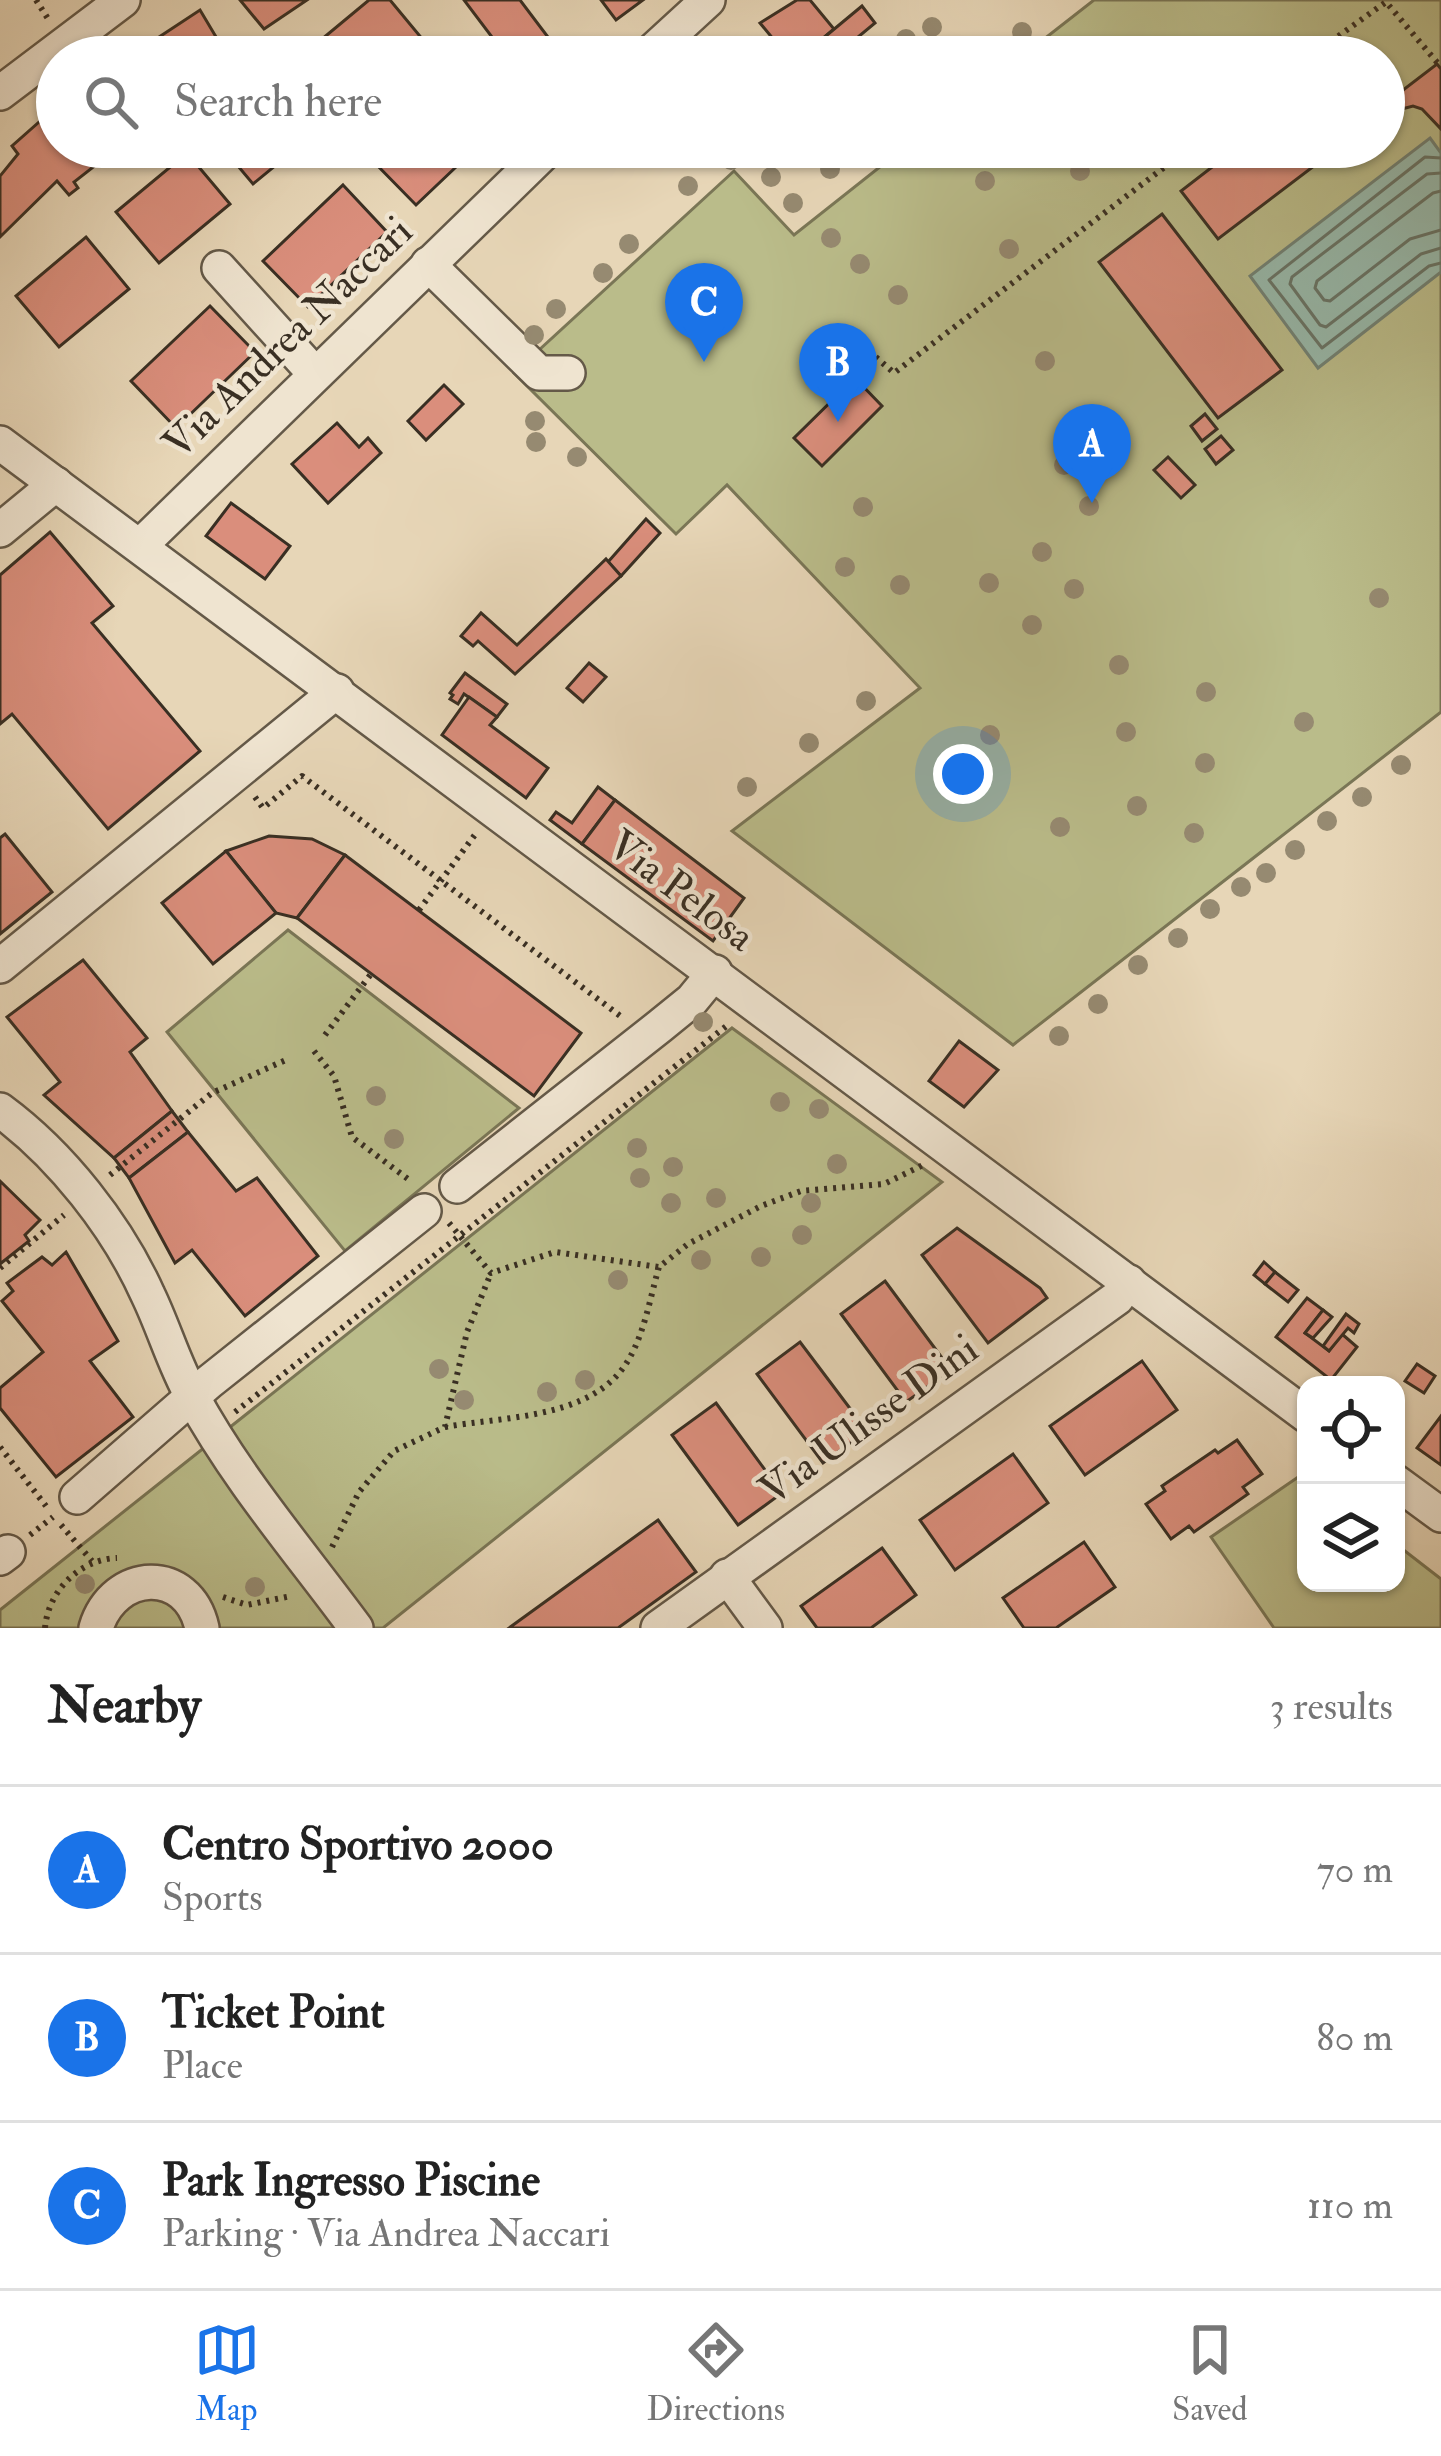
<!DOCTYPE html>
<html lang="en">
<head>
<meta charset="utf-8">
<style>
  :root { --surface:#fff; --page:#f2f2f2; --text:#222; --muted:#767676; --line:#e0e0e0; --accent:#1a73e8 }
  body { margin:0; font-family:"IM FELL Double Pica",serif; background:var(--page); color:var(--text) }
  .controls { position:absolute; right:36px; bottom:36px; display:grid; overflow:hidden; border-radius:24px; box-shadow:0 3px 9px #0004 }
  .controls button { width:108px; height:108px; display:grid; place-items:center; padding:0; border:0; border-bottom:3px solid var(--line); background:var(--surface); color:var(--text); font:60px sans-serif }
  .you { position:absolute; left:963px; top:774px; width:42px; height:42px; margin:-30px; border:9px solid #fff; border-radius:50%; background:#1a73e8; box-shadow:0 0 0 18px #1a73e833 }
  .badge { display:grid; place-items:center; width:78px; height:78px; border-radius:50%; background:var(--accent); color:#fff; font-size:39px; font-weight:700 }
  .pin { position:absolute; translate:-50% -99px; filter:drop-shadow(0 3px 6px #0008) }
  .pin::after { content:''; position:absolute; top:63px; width:42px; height:36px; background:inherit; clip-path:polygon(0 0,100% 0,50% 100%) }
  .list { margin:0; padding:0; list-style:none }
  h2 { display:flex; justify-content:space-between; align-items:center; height:156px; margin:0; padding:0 48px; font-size:51px }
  h2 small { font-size:39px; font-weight:400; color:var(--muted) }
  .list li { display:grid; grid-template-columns:78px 1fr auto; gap:36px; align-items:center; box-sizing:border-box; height:168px; padding:0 48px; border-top:3px solid var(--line) }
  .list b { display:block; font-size:45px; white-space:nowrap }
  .list p { margin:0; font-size:39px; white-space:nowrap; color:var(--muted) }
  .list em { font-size:39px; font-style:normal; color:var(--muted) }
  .icon { flex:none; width:66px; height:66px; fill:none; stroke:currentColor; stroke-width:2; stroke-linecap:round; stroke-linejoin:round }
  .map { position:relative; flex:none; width:1441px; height:1628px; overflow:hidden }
  .search { position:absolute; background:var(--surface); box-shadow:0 3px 9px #0004; left:36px; right:36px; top:36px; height:132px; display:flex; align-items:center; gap:30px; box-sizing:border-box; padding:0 42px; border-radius:66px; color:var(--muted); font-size:45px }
  .sheet { height:660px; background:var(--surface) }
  nav { display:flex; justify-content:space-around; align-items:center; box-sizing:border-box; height:168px; border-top:3px solid var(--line); background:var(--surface); font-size:33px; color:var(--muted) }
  nav a { display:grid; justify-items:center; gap:6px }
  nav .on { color:var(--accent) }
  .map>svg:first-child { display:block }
</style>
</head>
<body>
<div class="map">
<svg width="1441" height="1628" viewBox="0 0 1441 1628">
  <rect width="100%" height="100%" fill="#e7d6b7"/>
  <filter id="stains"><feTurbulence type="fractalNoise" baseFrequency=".00167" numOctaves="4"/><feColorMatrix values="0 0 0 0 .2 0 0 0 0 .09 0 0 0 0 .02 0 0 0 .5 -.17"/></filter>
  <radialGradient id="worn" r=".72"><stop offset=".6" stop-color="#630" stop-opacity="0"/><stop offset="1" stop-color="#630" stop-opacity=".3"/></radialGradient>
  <g fill="#babc8a" stroke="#7a7656" stroke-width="3">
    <polygon points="1094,0 1441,0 1441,712 1013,1045 732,831 920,688 727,485 676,534 514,373 734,171 794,235 905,147 1384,147 1384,57 1021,57"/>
    <polygon points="288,930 519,1108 345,1251 167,1032"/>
    <polygon points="732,1028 942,1182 383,1628 0,1628 0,1610"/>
    <polygon points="1304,1473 1306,1583 1396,1583 1396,1544 1441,1579 1441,1628 1274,1628 1211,1537"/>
  </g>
  <polygon fill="#97b9ab" stroke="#718275" stroke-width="3" points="1430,138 1441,153 1441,272 1318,368 1250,276"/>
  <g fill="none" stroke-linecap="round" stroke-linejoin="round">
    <g stroke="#687467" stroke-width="3">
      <polyline points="1441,158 1425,157 1269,280 1322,348 1429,266 1441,263"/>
      <polyline points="1441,173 1427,174 1292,277 1290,284 1320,325 1326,327 1421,254 1441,248"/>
      <polyline points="1441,191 1433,193 1317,281 1315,288 1324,300 1330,301 1410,239 1441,230"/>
    </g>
  </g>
  <g fill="#da8e7c" stroke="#392f23" stroke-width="3">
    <polygon points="240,0 307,0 264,29"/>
    <polygon points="369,0 390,0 424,41 405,57 317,57 310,49"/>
    <polygon points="464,0 520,0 563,57 507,57"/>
    <polygon points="601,0 643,0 616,20"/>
    <polygon points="797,0 810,0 834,29 801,57 788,57 760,23"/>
    <polygon points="862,6 875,23 834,57 826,57 815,45"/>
    <polygon points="200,10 228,57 142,57 144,47"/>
    <polygon points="1437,64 1441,69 1441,129 1422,109 1413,106 1398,110 1390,100"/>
    <polygon points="47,115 57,120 57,147 98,147 101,161 74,182 78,188 69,195 57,181 0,237 0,176 18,154 12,146"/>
    <polygon points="222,147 298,147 253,184"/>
    <polygon points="383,147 477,147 416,205 371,159"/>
    <polygon points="1238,147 1339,147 1218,239 1181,191"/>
    <polygon points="187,153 230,204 159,263 116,212"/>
    <polygon points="343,185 387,232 308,307 263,261"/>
    <polygon points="1162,214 1282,370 1218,418 1099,262"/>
    <polygon points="86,237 129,289 59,347 16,296"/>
    <polygon points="210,306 255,352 176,428 131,381"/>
    <polygon points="855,378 882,406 822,466 794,438"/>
    <polygon points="444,385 463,404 426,440 408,421"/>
    <polygon points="1205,414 1217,429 1202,441 1191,426"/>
    <polygon points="337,423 359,447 368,438 381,453 328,503 292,464"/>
    <polygon points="1221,436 1233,450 1216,464 1205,449"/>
    <polygon points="1168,457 1195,485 1181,498 1154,470"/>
    <polygon points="231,503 290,546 265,579 206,536"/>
    <polygon points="646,519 660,533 621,576 608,562"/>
    <polygon points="50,532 113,606 92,623 200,751 108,829 12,714 0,724 0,575"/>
    <polygon points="606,559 621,576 515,674 478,641 473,646 461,636 481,613 517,645"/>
    <polygon points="589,663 606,677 583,702 567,688"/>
    <polygon points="465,673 507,704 497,717 464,694 458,704 450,699 453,695 450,693"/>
    <polygon points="469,697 497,717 490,725 548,768 526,798 442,735"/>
    <polygon points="598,787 615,800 582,844 550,820 556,812 572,823"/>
    <polygon points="615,800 744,898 713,941 582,844"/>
    <polygon points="5,834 52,892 0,934 0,838"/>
    <polygon points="269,836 312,839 345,855 297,918 276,913 226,851"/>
    <polygon points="226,851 276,913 213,964 162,903"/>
    <polygon points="345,855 581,1033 534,1096 297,918"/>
    <polygon points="83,960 147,1038 130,1052 172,1111 114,1158 44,1095 60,1082 7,1017"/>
    <polygon points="959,1041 998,1070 964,1107 929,1081"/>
    <polygon points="172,1111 188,1132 129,1178 114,1158"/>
    <polygon points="188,1132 236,1191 257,1178 318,1256 245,1316 192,1250 175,1263 129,1178"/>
    <polygon points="0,1181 40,1220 25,1235 29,1241 0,1264"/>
    <polygon points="957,1228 1040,1288 1047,1298 988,1343 922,1255"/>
    <polygon points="66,1252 118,1341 90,1361 133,1417 56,1477 0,1408 0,1388 43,1352 2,1301 13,1291 7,1283 42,1257 52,1265"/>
    <polygon points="1264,1262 1275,1272 1265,1284 1254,1275"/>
    <polygon points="1275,1272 1298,1290 1288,1302 1265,1284"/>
    <polygon points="885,1281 951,1370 906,1402 841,1314"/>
    <polygon points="1307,1298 1323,1310 1305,1333 1329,1351 1342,1334 1357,1347 1331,1380 1276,1337"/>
    <polygon points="1323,1310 1332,1317 1313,1338 1305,1333"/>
    <polygon points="1346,1314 1359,1324 1354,1333 1348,1328 1329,1351 1323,1346"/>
    <polygon points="800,1342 867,1431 823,1463 757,1374"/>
    <polygon points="1142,1361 1177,1410 1085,1475 1050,1426"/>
    <polygon points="1417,1364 1435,1376 1424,1393 1405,1381"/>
    <polygon points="716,1403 782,1493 738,1525 672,1435"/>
    <polygon points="1441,1416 1441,1465 1417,1448"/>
    <polygon points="1237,1440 1262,1474 1243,1487 1248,1494 1194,1532 1189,1526 1171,1539 1146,1504 1165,1491 1162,1486 1215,1450 1218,1453"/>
    <polygon points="1013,1454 1048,1503 955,1570 920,1520"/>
    <polygon points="658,1520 696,1572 618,1628 509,1628"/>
    <polygon points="1084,1542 1115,1587 1056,1628 1024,1628 1003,1598"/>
    <polygon points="882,1548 916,1595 871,1628 817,1628 801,1606"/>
  </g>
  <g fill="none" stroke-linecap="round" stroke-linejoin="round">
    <defs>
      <g id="minor">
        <polyline points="646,57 708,0"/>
        <polyline points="0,93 123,0"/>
        <polyline points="428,264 539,373 568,373"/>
        <polyline points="219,268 315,374"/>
        <polyline points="0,443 1306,1415"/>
        <polyline points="0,530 56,484"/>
        <polyline points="141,545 550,147"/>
        <polyline points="0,966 337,691"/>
        <path d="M0,1110C61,1155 117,1226 148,1295C164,1328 174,1364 192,1396C237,1479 300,1552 356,1628"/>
        <polyline points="457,1186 660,1026 692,1000 715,972"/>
        <polyline points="1396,1482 1441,1515"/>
        <polyline points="77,1497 209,1382 424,1211"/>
        <polyline points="0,1558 8,1552"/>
        <polyline points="727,1576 765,1628"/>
        <path d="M96,1628C114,1569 188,1565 202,1628"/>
        <polyline points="658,1628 1117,1298 1129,1282"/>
      </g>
    </defs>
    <use href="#minor" stroke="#645948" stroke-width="38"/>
    <g stroke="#392f23" stroke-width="6" stroke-dasharray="3 6" stroke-linecap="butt">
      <polyline points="36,0 50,22"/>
      <polyline points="1309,57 1386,2 1441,67"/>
      <polyline points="869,351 894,373 1191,147"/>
      <polyline points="255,797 263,808 302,776 623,1018"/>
      <polyline points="419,910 477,832"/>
      <polyline points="325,1035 371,974"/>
      <polyline points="314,1051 334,1076 352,1137 412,1182"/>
      <polyline points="110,1175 212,1093 288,1059"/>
      <polyline points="449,1223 491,1273 555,1252 659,1267 688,1244 761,1206 801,1191 884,1184 923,1165"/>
      <polyline points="0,1268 64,1215"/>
      <polyline points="235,1412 729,1024"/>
      <path d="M445,1427C500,1417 581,1419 620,1372C643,1344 649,1301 659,1267"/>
      <polyline points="0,1447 46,1506"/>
      <polyline points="61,1525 92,1561"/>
      <polyline points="30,1535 53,1517"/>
      <polyline points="332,1547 359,1492 394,1451 445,1427 467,1332 491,1273"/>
      <polyline points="223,1597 247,1605 291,1596"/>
      <path d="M45,1628C48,1591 80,1559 117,1558"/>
    </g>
    <use href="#minor" stroke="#efe4d0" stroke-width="33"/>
  </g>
  <g fill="#968a71">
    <circle cx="932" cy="27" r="10"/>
    <circle cx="1022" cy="32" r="10"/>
    <circle cx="906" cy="39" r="10"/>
    <circle cx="731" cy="160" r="10"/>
    <circle cx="830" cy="169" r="10"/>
    <circle cx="1080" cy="171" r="10"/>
    <circle cx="771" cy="177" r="10"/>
    <circle cx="985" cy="181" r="10"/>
    <circle cx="688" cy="186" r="10"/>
    <circle cx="793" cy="203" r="10"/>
    <circle cx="831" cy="238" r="10"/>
    <circle cx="629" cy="244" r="10"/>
    <circle cx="1009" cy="249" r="10"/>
    <circle cx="860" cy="264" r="10"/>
    <circle cx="603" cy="273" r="10"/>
    <circle cx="898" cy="295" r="10"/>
    <circle cx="556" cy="309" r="10"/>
    <circle cx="534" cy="335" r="10"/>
    <circle cx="1045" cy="361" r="10"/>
    <circle cx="1096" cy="416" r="10"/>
    <circle cx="535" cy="421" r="10"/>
    <circle cx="536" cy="442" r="10"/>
    <circle cx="577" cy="457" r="10"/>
    <circle cx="1064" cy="465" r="10"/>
    <circle cx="1089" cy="506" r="10"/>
    <circle cx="863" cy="507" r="10"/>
    <circle cx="1042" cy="552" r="10"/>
    <circle cx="845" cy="567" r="10"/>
    <circle cx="989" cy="583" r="10"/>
    <circle cx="900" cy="585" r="10"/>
    <circle cx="1074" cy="589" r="10"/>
    <circle cx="1379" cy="598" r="10"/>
    <circle cx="1032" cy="625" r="10"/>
    <circle cx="1119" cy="665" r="10"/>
    <circle cx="1206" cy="692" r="10"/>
    <circle cx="866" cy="701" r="10"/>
    <circle cx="1304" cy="722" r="10"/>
    <circle cx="1126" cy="732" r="10"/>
    <circle cx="990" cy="735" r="10"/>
    <circle cx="809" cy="743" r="10"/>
    <circle cx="1205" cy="763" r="10"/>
    <circle cx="1401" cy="765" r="10"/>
    <circle cx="747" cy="787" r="10"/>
    <circle cx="1362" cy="797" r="10"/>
    <circle cx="1137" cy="806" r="10"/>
    <circle cx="1327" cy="821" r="10"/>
    <circle cx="1060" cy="827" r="10"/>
    <circle cx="1194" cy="833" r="10"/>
    <circle cx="1295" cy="850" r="10"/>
    <circle cx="1266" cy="873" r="10"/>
    <circle cx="1241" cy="887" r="10"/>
    <circle cx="1210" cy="909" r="10"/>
    <circle cx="1178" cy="938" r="10"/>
    <circle cx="1138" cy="965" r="10"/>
    <circle cx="1098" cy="1004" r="10"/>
    <circle cx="703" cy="1022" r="10"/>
    <circle cx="1059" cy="1036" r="10"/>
    <circle cx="376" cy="1096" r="10"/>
    <circle cx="780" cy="1102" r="10"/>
    <circle cx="819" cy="1109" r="10"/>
    <circle cx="394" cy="1139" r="10"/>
    <circle cx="637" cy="1148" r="10"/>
    <circle cx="837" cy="1164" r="10"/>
    <circle cx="673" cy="1167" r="10"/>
    <circle cx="640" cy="1178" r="10"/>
    <circle cx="716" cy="1198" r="10"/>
    <circle cx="671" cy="1203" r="10"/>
    <circle cx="811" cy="1203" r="10"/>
    <circle cx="802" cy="1235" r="10"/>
    <circle cx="761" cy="1257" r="10"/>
    <circle cx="701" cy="1260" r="10"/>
    <circle cx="618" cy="1280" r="10"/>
    <circle cx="439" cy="1369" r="10"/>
    <circle cx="585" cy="1380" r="10"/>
    <circle cx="547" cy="1392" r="10"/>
    <circle cx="464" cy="1400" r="10"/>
    <circle cx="85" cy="1584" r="10"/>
    <circle cx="255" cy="1587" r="10"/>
  </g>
  <g text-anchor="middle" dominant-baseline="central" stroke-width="9" stroke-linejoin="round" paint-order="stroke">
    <g font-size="42" fill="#392f23" stroke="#efe4d0">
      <text transform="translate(288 338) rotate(-44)">Via Andrea Naccari</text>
      <text transform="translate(681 891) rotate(37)">Via Pelosa</text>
      <text transform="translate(869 1420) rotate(-36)">Via Ulisse Dini</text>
    </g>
  </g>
  <rect width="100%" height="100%" filter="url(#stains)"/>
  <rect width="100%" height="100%" fill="url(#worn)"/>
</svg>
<div class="controls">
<button><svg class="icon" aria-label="locate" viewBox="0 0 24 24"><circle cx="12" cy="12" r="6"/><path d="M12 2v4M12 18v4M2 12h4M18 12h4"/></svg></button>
<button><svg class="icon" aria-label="layers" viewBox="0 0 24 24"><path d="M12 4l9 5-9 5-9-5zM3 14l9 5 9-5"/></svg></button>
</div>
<div class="you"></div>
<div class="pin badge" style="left:1092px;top:503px">A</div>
<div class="pin badge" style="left:838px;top:422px">B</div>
<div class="pin badge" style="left:704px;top:362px">C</div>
<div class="search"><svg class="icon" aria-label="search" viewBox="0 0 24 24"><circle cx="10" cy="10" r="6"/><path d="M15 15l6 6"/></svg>Search here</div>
</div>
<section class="sheet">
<h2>Nearby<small>3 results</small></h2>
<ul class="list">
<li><span class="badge">A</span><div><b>Centro Sportivo 2000</b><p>Sports</p></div><em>70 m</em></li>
<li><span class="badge">B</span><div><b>Ticket Point</b><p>Place</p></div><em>80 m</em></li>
<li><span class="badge">C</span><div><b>Park Ingresso Piscine</b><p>Parking · Via Andrea Naccari</p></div><em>110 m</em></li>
</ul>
</section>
<nav>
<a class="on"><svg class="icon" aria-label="map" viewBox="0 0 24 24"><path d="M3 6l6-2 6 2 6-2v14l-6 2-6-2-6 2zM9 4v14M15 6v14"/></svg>Map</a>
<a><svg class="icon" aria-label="directions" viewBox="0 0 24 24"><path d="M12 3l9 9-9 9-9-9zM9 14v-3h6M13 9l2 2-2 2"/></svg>Directions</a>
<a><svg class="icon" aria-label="saved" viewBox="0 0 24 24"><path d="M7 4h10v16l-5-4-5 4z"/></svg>Saved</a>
</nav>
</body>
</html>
